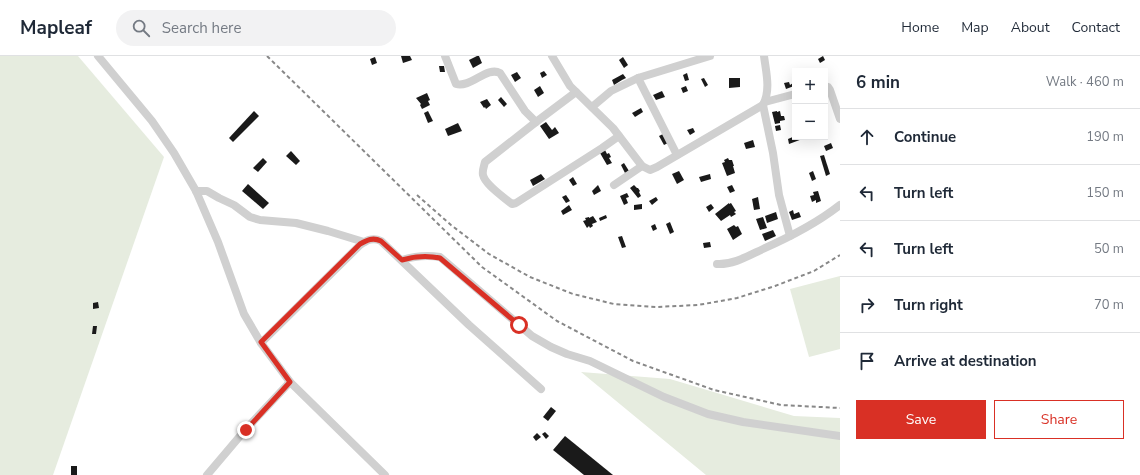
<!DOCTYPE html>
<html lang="en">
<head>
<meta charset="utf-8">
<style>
  :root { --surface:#fff; --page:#f2f2f3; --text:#1f2937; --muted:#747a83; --line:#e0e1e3; --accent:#d93025 }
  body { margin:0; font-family:"Nunito Sans",sans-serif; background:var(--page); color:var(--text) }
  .controls { position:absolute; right:12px; top:12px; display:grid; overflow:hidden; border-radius:0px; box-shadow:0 4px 16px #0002 }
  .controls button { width:36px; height:36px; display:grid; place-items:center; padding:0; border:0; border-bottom:1px solid var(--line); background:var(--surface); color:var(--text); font:20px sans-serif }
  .stop { position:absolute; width:12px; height:12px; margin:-9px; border:3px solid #d93025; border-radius:50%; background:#fff }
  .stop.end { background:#d93025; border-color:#fff; box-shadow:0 1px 4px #0008 }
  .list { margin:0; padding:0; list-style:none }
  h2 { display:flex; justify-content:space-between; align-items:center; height:52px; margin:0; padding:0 16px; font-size:17px }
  h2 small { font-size:13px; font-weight:400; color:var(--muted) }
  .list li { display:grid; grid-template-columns:26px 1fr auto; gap:12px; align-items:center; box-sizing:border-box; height:56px; padding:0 16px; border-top:1px solid var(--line) }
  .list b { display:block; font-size:15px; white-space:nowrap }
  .list em { font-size:13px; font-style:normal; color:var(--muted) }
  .actions { display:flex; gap:8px; padding:12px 16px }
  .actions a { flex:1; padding:9px 0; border:1px solid var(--accent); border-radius:0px; text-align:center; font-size:14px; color:var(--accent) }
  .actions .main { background:var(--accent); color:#fff }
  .icon { flex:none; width:22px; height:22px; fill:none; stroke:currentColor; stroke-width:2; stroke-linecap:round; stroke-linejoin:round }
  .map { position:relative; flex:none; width:840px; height:419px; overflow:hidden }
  header { display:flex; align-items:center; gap:24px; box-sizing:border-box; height:56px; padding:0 20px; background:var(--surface); border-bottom:1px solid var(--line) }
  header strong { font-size:19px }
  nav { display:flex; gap:22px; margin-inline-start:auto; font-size:14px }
  .search { width:280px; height:36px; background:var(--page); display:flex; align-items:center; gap:10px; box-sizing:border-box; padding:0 14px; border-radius:22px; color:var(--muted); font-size:15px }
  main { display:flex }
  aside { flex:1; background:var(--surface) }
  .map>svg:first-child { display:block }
</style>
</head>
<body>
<header>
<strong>Mapleaf</strong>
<div class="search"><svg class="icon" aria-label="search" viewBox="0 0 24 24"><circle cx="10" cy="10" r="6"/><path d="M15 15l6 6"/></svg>Search here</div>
<nav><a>Home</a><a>Map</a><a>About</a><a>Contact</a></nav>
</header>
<main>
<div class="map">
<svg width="840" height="419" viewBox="0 0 840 419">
  <rect width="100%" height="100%" fill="#fff"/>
  <g fill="#e6ecdf">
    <polygon points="0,0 78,0 164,101 53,419 0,419"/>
    <polygon points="840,220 840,293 809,301 790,233"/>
    <polygon points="581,316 670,323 794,360 840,362 840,419 706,419"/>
  </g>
  <g fill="#1a1a1a">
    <polygon points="401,0 410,0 412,4 403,7"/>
    <polygon points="477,0 479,0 482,7 473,12 469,4"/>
    <polygon points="823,0 825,4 820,7 818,3"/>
    <polygon points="375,1 377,7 372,9 370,3"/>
    <polygon points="623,1 628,9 624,12 619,4"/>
    <polygon points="439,10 444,10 445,16 440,16"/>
    <polygon points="544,15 547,19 542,22 540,17"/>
    <polygon points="517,16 521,22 515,26 511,19"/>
    <polygon points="687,17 689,24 685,25 683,19"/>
    <polygon points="623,18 626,22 622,24 614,29 612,24"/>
    <polygon points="704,22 708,29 705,31 701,23"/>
    <polygon points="729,22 740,22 740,31 729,32"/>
    <polygon points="789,26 790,29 793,27 794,30 786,33 784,27"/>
    <polygon points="540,30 544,37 538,41 534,34"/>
    <polygon points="686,30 688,35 683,37 681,32"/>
    <polygon points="662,35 665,41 656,44 653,39"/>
    <polygon points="427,37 430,44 428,45 430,49 422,53 420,49 421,48 416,42"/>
    <polygon points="501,41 507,48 504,51 498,44"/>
    <polygon points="487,43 491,49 486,53 485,51 484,52 480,46"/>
    <polygon points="641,52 643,56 635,61 632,57"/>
    <polygon points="254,55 259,60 233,86 229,82"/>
    <polygon points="428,55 433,65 428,67 424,57"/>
    <polygon points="777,55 777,56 780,55 781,60 784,60 785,64 780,65 780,67 775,68 772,56"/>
    <polygon points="546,66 552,74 555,71 559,77 549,83 540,70"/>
    <polygon points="458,67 462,75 448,80 445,73"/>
    <polygon points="780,69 781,74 776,75 775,70"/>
    <polygon points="693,72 695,76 690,79 687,74"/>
    <polygon points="663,78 668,87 664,89 659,80"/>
    <polygon points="795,80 795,81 805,81 805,82 789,88 788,83"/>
    <polygon points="753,84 755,91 746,93 744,87"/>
    <polygon points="831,87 833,92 826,95 824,90"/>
    <polygon points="605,94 607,98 609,97 611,101 609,102 612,107 607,109 600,97"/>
    <polygon points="291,95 300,105 296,109 286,100"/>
    <polygon points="824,99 830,118 826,120 820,100"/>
    <polygon points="263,102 267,106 258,116 253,112"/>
    <polygon points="728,102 729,104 732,104 734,110 733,110 735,117 727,120 722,107 725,106 724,104"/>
    <polygon points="624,107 629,115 625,117 621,109"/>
    <polygon points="679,115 684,124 677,128 672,118"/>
    <polygon points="813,115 816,123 812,125 809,117"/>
    <polygon points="541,118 545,123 533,130 530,124"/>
    <polygon points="710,118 711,123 701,126 699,121"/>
    <polygon points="573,121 577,128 573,130 569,124"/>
    <polygon points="248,128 269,147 263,153 242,135"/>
    <polygon points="598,129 601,135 594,139 592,135"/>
    <polygon points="634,129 637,132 638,132 640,135 639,136 641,140 638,142 630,132"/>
    <polygon points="732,129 735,135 730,137 727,131"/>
    <polygon points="818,135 821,145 816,147 816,144 812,146 810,140 814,139 813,136"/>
    <polygon points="627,137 629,141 626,142 628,147 624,149 620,140"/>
    <polygon points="566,139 570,145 566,147 562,141"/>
    <polygon points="656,141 658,144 652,149 649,145"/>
    <polygon points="758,141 760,153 754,154 752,143"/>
    <polygon points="729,147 729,148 731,147 736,155 734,156 736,158 731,161 730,159 721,165 715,158"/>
    <polygon points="642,148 642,153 634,154 634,149"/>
    <polygon points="711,148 714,152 709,156 706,151"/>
    <polygon points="569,149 572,154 563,159 561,155"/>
    <polygon points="793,154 794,158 799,156 801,161 792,164 789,156"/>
    <polygon points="776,156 778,163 767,167 765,160"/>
    <polygon points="606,159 607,162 600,165 599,162"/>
    <polygon points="593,160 597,166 592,168 593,170 590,172 589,170 587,172 583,165 586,164 585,162 589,161 589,162"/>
    <polygon points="763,161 767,172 760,174 756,163"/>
    <polygon points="670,166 674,176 670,178 666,168"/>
    <polygon points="655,168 657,173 653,175 651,170"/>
    <polygon points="734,169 736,171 738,170 742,178 733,184 727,173"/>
    <polygon points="773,174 776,180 765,185 762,178"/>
    <polygon points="622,180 626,191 622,192 618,181"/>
    <polygon points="710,186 711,191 704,192 703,187"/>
    <polygon points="98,246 99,252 93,253 93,247"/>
    <polygon points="93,270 97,270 96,278 92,278"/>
    <polygon points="551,351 556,355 548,365 543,361"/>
    <polygon points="545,376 549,380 546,383 542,378"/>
    <polygon points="537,377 541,381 536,385 533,381"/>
    <polygon points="565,380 613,419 584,419 553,394"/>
    <rect x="71" y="410" width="6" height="9"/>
  </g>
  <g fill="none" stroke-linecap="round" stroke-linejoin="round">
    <g stroke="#d0d0d0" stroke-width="8">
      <polyline points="98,0 152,65 174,97 196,135 218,186 244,258 261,287 290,326 385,419"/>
      <path d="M445,0L456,28C471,32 487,10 500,17L525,55L536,66L576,36"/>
      <path d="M552,0L570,30L613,72L642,110L650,114L657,111L763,49C771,34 766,16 764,0"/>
      <polyline points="638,22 677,99"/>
      <polyline points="825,30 828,31 830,34 840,63"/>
      <polyline points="765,46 795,38"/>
      <polyline points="763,49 773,97 779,139 790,180"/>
      <polyline points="592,51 611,35 638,22 710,0"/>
      <path d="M536,66L485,106C484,110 482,115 483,119C485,128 501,139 508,145L512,148L516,147L602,92L619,80"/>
      <polyline points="614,129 642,110"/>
      <polyline points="196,135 207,135 219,142 234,149 250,161 260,164 296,167 328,175 364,186"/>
      <path d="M402,204C415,200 426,199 440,201L532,280L551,291L567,298L590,305L664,341L708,358L743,366L840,380"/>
      <path d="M717,208C733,209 748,200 763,193C790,181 816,168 840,149"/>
      <path d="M261,287L360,189C367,184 373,181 381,185L469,269L541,333"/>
      <polyline points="207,419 246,373 290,326"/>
    </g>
    <g stroke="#888" stroke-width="2" stroke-dasharray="4 3" stroke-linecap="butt">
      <polyline points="267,0 482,211 557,265 633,305 714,334 781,349 840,352"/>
      <polyline points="417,139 451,169 489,198 530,221 573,238 614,248 656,251 698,249 737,242 775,230 814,215 840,199"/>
    </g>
  </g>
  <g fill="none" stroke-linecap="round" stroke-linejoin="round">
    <path stroke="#d93025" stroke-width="5" d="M246,374L290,326L261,286L360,188C367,184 373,181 381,185L402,204C415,200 426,199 440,202L519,269"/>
  </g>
</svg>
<div class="controls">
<button>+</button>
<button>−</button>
</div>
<div class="stop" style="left:519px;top:269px"></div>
<div class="stop end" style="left:246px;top:374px"></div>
</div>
<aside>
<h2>6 min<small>Walk · 460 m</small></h2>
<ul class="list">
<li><svg class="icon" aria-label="ahead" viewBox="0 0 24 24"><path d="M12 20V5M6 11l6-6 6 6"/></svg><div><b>Continue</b></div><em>190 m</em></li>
<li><svg class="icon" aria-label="left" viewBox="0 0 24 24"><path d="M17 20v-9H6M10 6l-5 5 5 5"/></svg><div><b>Turn left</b></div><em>150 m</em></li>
<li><svg class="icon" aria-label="left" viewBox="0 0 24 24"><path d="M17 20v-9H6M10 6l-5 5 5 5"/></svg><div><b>Turn left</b></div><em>50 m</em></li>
<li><svg class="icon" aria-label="right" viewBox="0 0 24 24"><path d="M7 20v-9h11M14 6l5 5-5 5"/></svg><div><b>Turn right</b></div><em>70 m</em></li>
<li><svg class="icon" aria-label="arrive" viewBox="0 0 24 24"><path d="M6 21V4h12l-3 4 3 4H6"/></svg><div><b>Arrive at destination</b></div></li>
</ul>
<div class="actions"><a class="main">Save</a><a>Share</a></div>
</aside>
</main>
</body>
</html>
